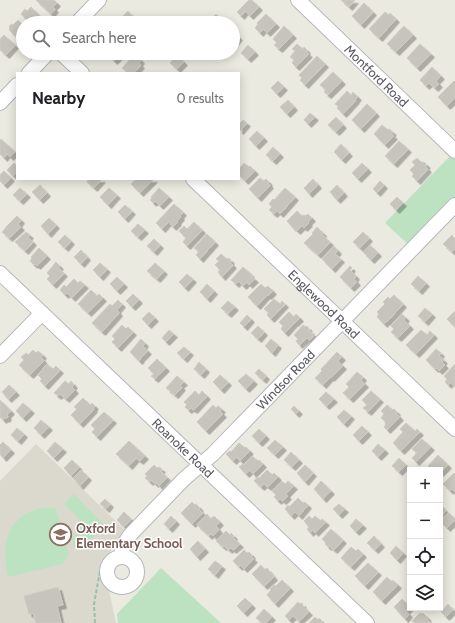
<!DOCTYPE html>
<html lang="en">
<head>
<meta charset="utf-8">
<style>
  :root { --surface:#fff; --page:#f6f6f6; --text:#202124; --muted:#757577; --line:#e0e0e0 }
  body { margin:0; font-family:Cabin,sans-serif; background:var(--page); color:var(--text) }
  .controls { position:absolute; right:12px; bottom:12px; display:grid; overflow:hidden; border-radius:0px; box-shadow:0 2px 10px #0003 }
  .controls button { width:36px; height:36px; display:grid; place-items:center; padding:0; border:0; border-bottom:1px solid var(--line); background:var(--surface); color:var(--text); font:20px sans-serif }
  .list { margin:0; padding:0; list-style:none }
  h2 { display:flex; justify-content:space-between; align-items:center; height:52px; margin:0; padding:0 16px; font-size:17px }
  h2 small { font-size:13px; font-weight:400; color:var(--muted) }
  .icon { flex:none; width:22px; height:22px; fill:none; stroke:currentColor; stroke-width:2; stroke-linecap:round; stroke-linejoin:round }
  .map { position:relative; flex:none; width:455px; height:623px; overflow:hidden }
  .search { position:absolute; background:var(--surface); box-shadow:0 2px 10px #0003; left:16px; top:16px; width:224px; height:44px; display:flex; align-items:center; gap:10px; box-sizing:border-box; padding:0 14px; border-radius:22px; color:var(--muted); font-size:15px }
  .panel { position:absolute; background:var(--surface); box-shadow:0 2px 10px #0003; left:16px; top:72px; width:224px; height:108px; border-radius:0px }
  .map>svg:first-child { display:block }
</style>
</head>
<body>
<div class="map">
<svg width="455" height="623" viewBox="0 0 455 623">
  <defs>
    <filter id="shadow"><feDropShadow dx="3.5" dy="3.5" stdDeviation="0" flood-color="#0004"/></filter>
  </defs>
  <rect width="100%" height="100%" fill="#ebeae0"/>
  <polygon fill="#dbd9ce" points="36,444 126,531 110,552 104,563 102,570 103,575 108,586 116,623 0,623 0,481"/>
  <g fill="#bde2c2">
    <polygon points="451,155 455,159 455,197 409,245 385,223"/>
    <polygon points="74,494 103,524 102,527 80,551 74,546 72,538 78,532 79,519 64,504"/>
    <path d="M45,507L56,508L69,555L63,564L8,577C0,543 8,514 45,507Z"/>
    <polygon points="161,568 221,623 118,623 117,614"/>
  </g>
  <g fill="#c6c4bd" stroke="#cfccbf" filter="url(#shadow)">
    <polygon points="36,0 54,0 57,3 53,7 55,9 51,14"/>
    <polygon points="249,0 252,0 259,7 250,16 245,11 241,16 237,12"/>
    <polygon points="341,0 355,0 349,7"/>
    <polygon points="364,3 373,12 361,25 352,16"/>
    <polygon points="31,7 41,17 35,23 30,23 21,14 25,9 27,11"/>
    <polygon points="128,11 134,18 130,22 123,16"/>
    <polygon points="385,12 389,15 390,13 396,19 379,38 369,29"/>
    <polygon points="216,14 224,21 222,23 211,23 209,22"/>
    <polygon points="266,14 276,24 267,33 263,29 260,33 255,28 258,24 257,23"/>
    <polygon points="18,20 23,25 23,38 21,41 9,30 10,28 9,27 11,24 13,25"/>
    <polygon points="284,26 293,35 279,49 274,45 277,43 273,39"/>
    <polygon points="404,26 413,35 396,52 387,44"/>
    <polygon points="233,31 239,37 233,44"/>
    <polygon points="4,35 15,45 6,55 0,50 0,39"/>
    <polygon points="297,44 303,49 304,47 307,50 306,52 309,54 296,67 292,63 294,60 290,57 295,51 292,49"/>
    <polygon points="420,44 431,54 417,68 407,58"/>
    <polygon points="248,45 255,52 248,59 241,53"/>
    <polygon points="106,53 122,53 114,61"/>
    <polygon points="177,55 184,62 177,69 170,63"/>
    <polygon points="317,56 325,64 305,85 300,80 302,78 299,75"/>
    <polygon points="132,57 135,60 138,57 141,60 139,63 141,65 134,73 128,73 122,68"/>
    <polygon points="432,67 441,76 436,81 439,84 435,88 429,83 426,86 420,80"/>
    <polygon points="333,72 342,81 328,95 324,92 326,90 320,85"/>
    <polygon points="278,81 284,87 277,94 271,88"/>
    <polygon points="454,81 455,82 455,98 447,106 438,97"/>
    <polygon points="347,91 351,95 353,92 358,97 355,100 356,100 343,114 337,108 339,107 335,104"/>
    <polygon points="288,100 294,107 287,114 280,107"/>
    <polygon points="367,104 376,113 361,129 352,120"/>
    <polygon points="310,113 315,117 308,124 304,120"/>
    <polygon points="336,117 343,125 336,132 328,125"/>
    <polygon points="243,120 247,123 240,131 239,130 239,124"/>
    <polygon points="382,125 388,130 389,129 393,132 391,134 394,136 385,145 374,134"/>
    <polygon points="257,131 264,138 256,146 249,139"/>
    <polygon points="1,139 15,152 10,157 7,154 4,158 0,154 0,140"/>
    <polygon points="399,141 408,149 394,164 385,156"/>
    <polygon points="341,144 349,153 342,160 334,152"/>
    <polygon points="273,147 280,154 273,161 266,155"/>
    <polygon points="417,158 422,163 424,162 427,165 425,166 428,169 417,181 412,176 414,174 410,170 415,165 412,162"/>
    <polygon points="14,163 17,166 17,172 13,176 7,170"/>
    <polygon points="244,163 249,167 250,166 255,171 245,181 239,175 239,169"/>
    <polygon points="362,163 368,169 358,179 352,173"/>
    <polygon points="4,171 11,178 4,185 0,181 0,175"/>
    <polygon points="260,178 264,181 266,179 269,182 268,183 270,185 258,198 249,189"/>
    <polygon points="89,179 102,179 94,188 87,182"/>
    <polygon points="136,179 154,179 140,193 131,184"/>
    <polygon points="313,179 318,185 309,194 304,188"/>
    <polygon points="380,181 384,185 377,193 373,189"/>
    <polygon points="40,185 47,193 40,200 32,192"/>
    <polygon points="337,185 344,193 337,200 330,192"/>
    <polygon points="20,188 27,194 20,201 13,195"/>
    <polygon points="109,188 117,195 108,205 100,197"/>
    <polygon points="159,188 169,197 160,206 155,201 153,203 150,200 152,198 151,197"/>
    <polygon points="285,188 295,197 280,214 277,211 274,214 269,210 272,207 269,204 273,199 274,200"/>
    <polygon points="397,197 403,203 396,210 390,204"/>
    <polygon points="174,204 183,212 180,216 181,217 177,221 178,222 173,227 168,222 162,229 156,223"/>
    <polygon points="125,205 132,211 125,219 118,212"/>
    <polygon points="297,211 302,216 304,215 305,216 308,214 312,218 308,222 309,223 304,228 302,226 297,231 293,227 293,228 287,221"/>
    <polygon points="17,216 21,220 18,224 21,227 9,238 2,232 5,229 5,228"/>
    <polygon points="49,218 56,225 48,234 41,226"/>
    <polygon points="194,222 202,230 187,246 183,242 186,238 179,231 184,226 187,229"/>
    <polygon points="138,224 145,230 138,237 131,231"/>
    <polygon points="317,227 323,233 322,235 330,242 318,255 304,243 313,234 312,233"/>
    <polygon points="26,232 30,235 28,237 33,242 25,251 15,242"/>
    <polygon points="363,232 369,238 360,248 353,242"/>
    <polygon points="207,234 215,242 200,259 196,255 199,252 194,248"/>
    <polygon points="65,235 71,241 65,248 58,242"/>
    <polygon points="452,235 455,239 455,249 452,252 443,244"/>
    <polygon points="154,239 160,245 154,252 147,246"/>
    <polygon points="370,245 378,253 371,260 363,252"/>
    <polygon points="334,246 338,251 335,254 341,259 332,269 322,259"/>
    <polygon points="39,248 47,256 37,266 35,264 34,265 30,261 32,258 31,257"/>
    <polygon points="81,250 87,257 81,264 74,257"/>
    <polygon points="221,254 227,259 228,258 231,260 230,262 233,265 222,277 218,272 220,270 215,265 219,261 216,259"/>
    <polygon points="56,262 60,266 58,268 64,273 53,285 47,279 50,276 47,273"/>
    <polygon points="100,263 107,269 100,277 93,270"/>
    <polygon points="155,263 164,271 157,279 147,271"/>
    <polygon points="350,266 352,268 350,270 356,276 354,279 357,282 351,288 340,277"/>
    <polygon points="243,267 251,274 250,275 255,279 249,285 247,282 243,286 238,281 236,284 231,280"/>
    <polygon points="187,274 193,279 185,288 179,282"/>
    <polygon points="418,276 426,283 419,291 411,284"/>
    <polygon points="117,277 124,284 117,291 110,284"/>
    <polygon points="74,279 78,283 80,281 85,285 72,298 67,293 65,295 60,290 64,285 66,287"/>
    <polygon points="207,284 214,291 207,299 200,292"/>
    <polygon points="261,284 265,288 268,286 273,291 268,296 267,295 257,306 248,297"/>
    <polygon points="91,290 97,296 99,294 103,298 88,313 78,304"/>
    <polygon points="133,294 139,300 132,307 126,301"/>
    <polygon points="394,295 403,304 387,322 386,321 384,324 377,317 379,314 377,312 385,304 383,302 388,297 390,299"/>
    <polygon points="274,299 280,304 282,301 285,304 271,319 267,315 269,313 264,309"/>
    <polygon points="118,300 122,304 117,310 119,313 102,332 92,323 110,304 112,306"/>
    <polygon points="228,301 235,307 228,314 221,308"/>
    <polygon points="425,308 432,314 425,322 418,316"/>
    <polygon points="149,312 155,318 148,325 142,319"/>
    <polygon points="289,312 294,317 296,314 300,318 295,323 295,322 285,333 281,329 283,326 279,322"/>
    <polygon points="454,312 455,312 455,327 447,319"/>
    <polygon points="402,314 406,318 404,320 410,326 398,338 391,332 394,329 391,326"/>
    <polygon points="247,315 251,319 244,327 240,323"/>
    <polygon points="122,325 126,329 128,327 133,332 118,348 112,342 115,339 112,336"/>
    <polygon points="303,325 306,327 307,326 309,329 308,330 315,335 310,340 307,338 299,345 296,341 298,339 294,335"/>
    <polygon points="258,326 264,332 258,339 251,333"/>
    <polygon points="169,330 174,334 166,342 162,338"/>
    <polygon points="421,330 427,335 430,331 434,335 416,354 406,345"/>
    <polygon points="141,339 145,343 143,346 148,351 140,359 141,359 139,361 130,352"/>
    <polygon points="271,339 278,345 272,353 265,346"/>
    <polygon points="184,347 190,352 184,359 177,353"/>
    <polygon points="436,349 441,353 439,356 444,360 442,362 445,365 439,371 436,368 435,369 426,360"/>
    <polygon points="33,350 36,353 38,351 43,355 41,357 44,361 30,375 19,365 24,360 21,357 26,353 28,355"/>
    <polygon points="337,352 342,357 338,361 343,366 331,378 330,377 323,385 315,378 322,371 321,369"/>
    <polygon points="157,359 166,368 155,379 151,376 154,374 148,368"/>
    <polygon points="199,362 206,369 201,375 194,369"/>
    <polygon points="47,364 53,369 56,366 60,370 45,386 40,381 42,379 38,375"/>
    <polygon points="455,364 455,387 450,382 448,385 445,382 447,379 444,376"/>
    <polygon points="259,369 266,376 263,380 255,373"/>
    <polygon points="357,372 363,377 361,380 365,384 350,399 343,393 349,387 346,384"/>
    <polygon points="246,374 254,381 246,389 238,381"/>
    <polygon points="220,375 228,382 221,390 213,382"/>
    <polygon points="177,376 184,382 180,385 182,387 175,395 166,388"/>
    <polygon points="65,381 69,384 71,381 74,385 72,387 75,390 66,399 60,394 58,396 54,393"/>
    <polygon points="9,385 16,392 8,399 2,392"/>
    <polygon points="195,391 199,395 202,391 207,396 194,410 191,408 188,410 185,407 187,405 184,402"/>
    <polygon points="371,391 380,399 368,412 363,408 367,405 362,400"/>
    <polygon points="326,392 334,399 326,406 319,399"/>
    <polygon points="83,398 90,405 92,403 95,406 93,408 94,409 80,424 71,415 77,409 74,407"/>
    <polygon points="0,400 11,411 7,415 8,417 6,419 5,418 3,420 0,417"/>
    <polygon points="23,403 31,410 23,418 16,411"/>
    <polygon points="213,405 216,408 218,406 222,409 220,411 223,414 206,431 197,422"/>
    <polygon points="387,405 393,410 394,409 397,412 396,413 400,417 387,430 384,427 386,424 385,423 386,422 381,418 384,414 381,411"/>
    <polygon points="294,406 299,411 296,414 291,409"/>
    <polygon points="344,410 351,416 344,424 337,417"/>
    <polygon points="104,412 113,420 97,437 92,432 95,429 91,425"/>
    <polygon points="41,420 49,427 41,435 34,428"/>
    <polygon points="406,423 415,431 417,429 420,432 401,451 393,443 403,432 400,429"/>
    <polygon points="362,426 368,432 359,441 353,435"/>
    <polygon points="17,428 24,434 18,441 11,435"/>
    <polygon points="259,429 266,436 259,443 252,436"/>
    <polygon points="422,439 431,447 416,462 412,458 417,453 412,449"/>
    <polygon points="275,440 283,447 275,455 267,448"/>
    <polygon points="129,441 145,456 140,461 136,458 129,466 116,454"/>
    <polygon points="3,442 11,450 3,458 0,454 0,445"/>
    <polygon points="55,442 63,449 54,458 47,451"/>
    <polygon points="239,443 245,448 246,447 250,451 240,461 237,457 233,461 226,454 230,451 231,452"/>
    <polygon points="378,444 385,450 378,457 372,451"/>
    <polygon points="291,452 299,460 292,467 284,460"/>
    <polygon points="438,455 448,465 440,473 440,470 432,470 428,466"/>
    <polygon points="252,456 258,461 259,460 263,464 253,474 250,470 246,474 239,467 243,464 244,465"/>
    <polygon points="399,458 406,465 399,472 392,466"/>
    <polygon points="72,460 79,467 71,476 64,468"/>
    <polygon points="154,465 157,468 159,467 162,469 160,471 167,477 159,486 156,482 155,484 151,480 150,482 145,478 147,476 145,474"/>
    <polygon points="305,465 313,473 305,482 297,473"/>
    <polygon points="81,470 88,477 80,486 73,478"/>
    <polygon points="267,470 272,475 274,473 278,477 268,487 264,484 261,487 254,481 257,477 259,478"/>
    <polygon points="454,473 455,474 455,492 452,489 450,491 443,484"/>
    <polygon points="282,481 285,484 288,481 294,486 286,494 288,496 283,501 280,499 278,501 274,497 276,495 272,491"/>
    <polygon points="321,481 331,491 323,499 314,489"/>
    <polygon points="298,498 303,503 305,502 308,505 299,516 295,512 291,516 285,509 288,505 289,507"/>
    <polygon points="105,499 110,504 106,509 100,504"/>
    <polygon points="192,502 195,505 196,504 200,508 199,509 203,513 192,524 181,513"/>
    <polygon points="339,504 345,509 339,515 333,509"/>
    <polygon points="440,504 446,511 440,517"/>
    <polygon points="124,512 131,519 124,527 117,520"/>
    <polygon points="449,513 455,519 455,520 447,528 440,521"/>
    <polygon points="207,514 211,519 214,516 220,522 216,526 219,530 213,536 211,533 209,536 197,525"/>
    <polygon points="171,516 176,521 169,529 164,524"/>
    <polygon points="309,516 312,519 315,516 321,521 322,519 326,522 315,533 313,530 310,533 307,529 309,527 304,521"/>
    <polygon points="356,519 363,525 356,532 350,526"/>
    <polygon points="331,529 343,540 334,550 329,546 328,547 325,544 326,543 322,539"/>
    <polygon points="226,531 230,535 231,533 234,536 233,538 240,544 233,550 231,548 229,550 224,546 223,547 216,541"/>
    <polygon points="374,536 381,544 375,550 367,543"/>
    <polygon points="198,541 205,549 197,557 190,549"/>
    <polygon points="396,546 403,553 397,560 390,553"/>
    <polygon points="351,547 356,551 358,549 363,554 351,567 341,558"/>
    <polygon points="244,550 247,553 249,552 252,555 251,557 254,559 244,569 240,565 239,567 233,561"/>
    <polygon points="215,561 222,566 215,575 208,569"/>
    <polygon points="368,563 378,572 365,586 355,576"/>
    <polygon points="261,565 265,570 267,568 274,577 264,586 252,574"/>
    <polygon points="387,577 392,582 393,580 398,585 382,601 373,592"/>
    <polygon points="282,580 290,588 275,604 267,595 271,590 270,589 274,585 276,586"/>
    <polygon points="58,587 63,605 57,606 61,623 36,623 33,613 29,614 24,596"/>
    <polygon points="245,598 252,605 244,613 237,606"/>
    <polygon points="402,599 410,607 406,611 409,614 405,619 394,607"/>
    <polygon points="298,602 300,604 302,603 303,606 309,612 299,621 293,616 289,620 285,616"/>
    <polygon points="448,604 453,610 446,617 441,612"/>
    <polygon points="264,609 272,617 265,623 262,623 256,618"/>
    <polygon points="420,613 422,614 423,613 428,618 427,619 431,623 415,623 412,621"/>
    <polygon points="315,617 318,620 319,618 323,622 322,623 309,623"/>
  </g>
  <g fill="none" stroke-linecap="round" stroke-linejoin="round">
    <defs>
      <g id="minor">
        <path id="s1" d="M298,0L455,151"/>
        <polyline points="77,23 99,0"/>
        <polyline points="61,53 82,73"/>
        <polyline points="29,73 48,53"/>
        <polyline points="0,103 17,85"/>
        <path id="s2" d="M193,179L455,429"/>
        <path id="s3" d="M0,273L367,623"/>
        <polyline points="0,356 42,313"/>
        <path id="s4" d="M121,557L123,546L130,535L184,479L213,454L455,205"/>
        <circle cx="122" cy="572" r="15"/>
      </g>
    </defs>
    <use href="#minor" stroke="#b6b7bc" stroke-width="16"/>
    <polyline stroke="#97c2a9" stroke-width="2" stroke-dasharray="4 2" stroke-linecap="butt" points="95,623 94,604 100,571"/>
    <use href="#minor" stroke="#fff" stroke-width="14"/>
  </g>
  <defs>
    <symbol id="school-ring" viewBox="-11 -11 22 22"><circle r="9.5" fill="#fff" stroke="#8d6e63" stroke-width="1.5"/><path d="M0-5L7-2L0 1L-7-2ZM-4 1L0 2.5L4 1V4Q0 6-4 4Z" fill="#8d6e63"/></symbol>
  </defs>
  <g fill-rule="evenodd">
    <use href="#school-ring" x="48" y="522" width="25" height="25"/>
  </g>
  <g text-anchor="middle" dominant-baseline="central" stroke-width="3" stroke-linejoin="round" paint-order="stroke">
    <g font-size="13" fill="#595b60" stroke="#fff">
      <text stroke="none"><textPath href="#s1" startOffset="109">Montford Road</textPath></text>
      <text stroke="none"><textPath href="#s2" startOffset="181">Englewood Road</textPath></text>
      <text stroke="none"><textPath href="#s4" startOffset="244">Windsor Road</textPath></text>
      <text stroke="none"><textPath href="#s3" startOffset="253">Roanoke Road</textPath></text>
    </g>
    <g font-size="13" font-weight="bold" fill="#785e54" stroke="#fff" text-anchor="start">
      <text x="76" y="528">Oxford<tspan x="76" dy="15">Elementary School</tspan></text>
    </g>
  </g>
</svg>
<div class="controls">
<button>+</button>
<button>−</button>
<button><svg class="icon" aria-label="locate" viewBox="0 0 24 24"><circle cx="12" cy="12" r="6"/><path d="M12 2v4M12 18v4M2 12h4M18 12h4"/></svg></button>
<button><svg class="icon" aria-label="layers" viewBox="0 0 24 24"><path d="M12 4l9 5-9 5-9-5zM3 14l9 5 9-5"/></svg></button>
</div>
<div class="search"><svg class="icon" aria-label="search" viewBox="0 0 24 24"><circle cx="10" cy="10" r="6"/><path d="M15 15l6 6"/></svg>Search here</div>
<section class="panel">
<h2>Nearby<small>0 results</small></h2>
<ul class="list">
</ul>
</section>
</div>
</body>
</html>
